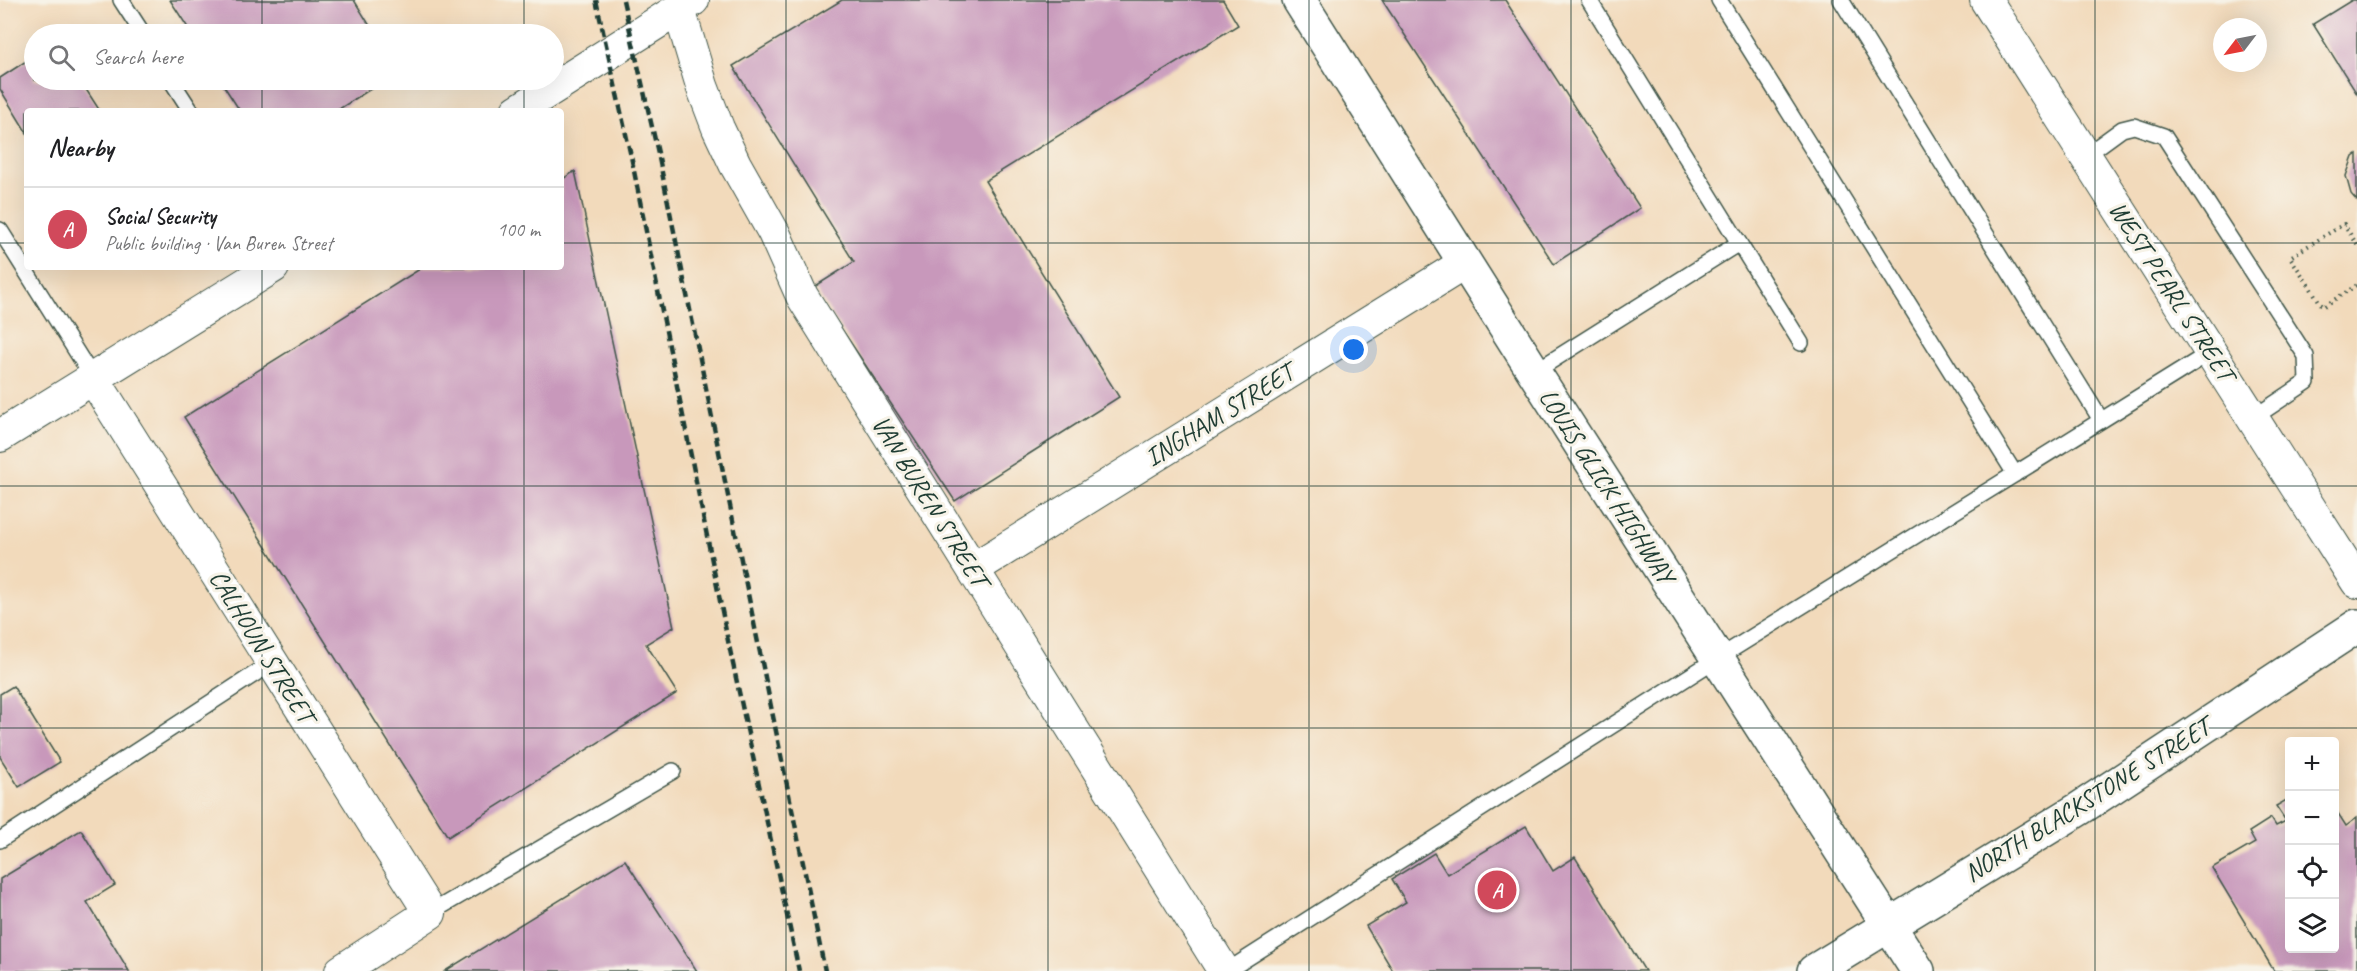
<!DOCTYPE html>
<html lang="en">
<head>
<meta charset="utf-8">
<style>
  :root { --surface:#fff; --page:#f6f6f6; --text:#202124; --muted:#757577; --line:#e0e0e0; --accent:#d1495b }
  body { margin:0; font-family:Caveat,sans-serif; background:var(--page); color:var(--text) }
  .controls { position:absolute; right:18px; bottom:18px; display:grid; overflow:hidden; border-radius:6px; box-shadow:0 6px 24px #0002 }
  .controls button { width:54px; height:54px; display:grid; place-items:center; padding:0; border:0; border-bottom:2px solid var(--line); background:var(--surface); color:var(--text); font:30px sans-serif }
  .compass { position:absolute; left:2213px; top:18px; width:54px; height:54px; border-radius:50%; background:var(--surface); box-shadow:0 6px 24px #0002; rotate:238deg }
  .you { position:absolute; left:1354px; top:350px; width:21px; height:21px; margin:-15px; border:4px solid #fff; border-radius:50%; background:#1a73e8; box-shadow:0 0 0 9px #1a73e833 }
  .badge { display:grid; place-items:center; width:39px; height:39px; border-radius:50%; background:var(--accent); color:#fff; font-size:20px; font-weight:700 }
  .pin { position:absolute; translate:-50% -50%; border:3px solid #fff; box-shadow:0 2px 6px #0006 }
  .list { margin:0; padding:0; list-style:none }
  h2 { display:flex; justify-content:space-between; align-items:center; height:78px; margin:0; padding:0 24px; font-size:26px }
  h2 small { font-size:20px; font-weight:400; color:var(--muted) }
  .list li { display:grid; grid-template-columns:39px 1fr auto; gap:18px; align-items:center; box-sizing:border-box; height:84px; padding:0 24px; border-top:2px solid var(--line) }
  .list b { display:block; font-size:22px; white-space:nowrap }
  .list p { margin:0; font-size:20px; white-space:nowrap; color:var(--muted) }
  .list em { font-size:20px; font-style:normal; color:var(--muted) }
  .icon { flex:none; width:33px; height:33px; fill:none; stroke:currentColor; stroke-width:2; stroke-linecap:round; stroke-linejoin:round }
  .map { position:relative; flex:none; width:2357px; height:971px; overflow:hidden }
  .search { position:absolute; background:var(--surface); box-shadow:0 6px 24px #0002; left:24px; top:24px; width:540px; height:66px; display:flex; align-items:center; gap:15px; box-sizing:border-box; padding:0 21px; border-radius:33px; color:var(--muted); font-size:22px }
  .panel { position:absolute; background:var(--surface); box-shadow:0 6px 24px #0002; left:24px; top:108px; width:540px; height:162px; border-radius:6px }
  .map>svg:first-child { display:block }
</style>
</head>
<body>
<div class="map">
<svg width="2357" height="971" viewBox="0 0 2357 971">
  <rect width="100%" height="100%" fill="#f7f3e8"/>
  <filter id="ink" filterUnits="userSpaceOnUse"><feTurbulence type="fractalNoise" baseFrequency=".0167" numOctaves="2"/><feDisplacementMap in="SourceGraphic" scale="12" xChannelSelector="R" yChannelSelector="G"/><feConvolveMatrix kernelMatrix="1 2 1 2 8 2 1 2 1" color-interpolation-filters="sRGB"/></filter>
  <filter id="wash" filterUnits="userSpaceOnUse"><feTurbulence type="fractalNoise" baseFrequency=".008" numOctaves="4" result="noise"/><feDisplacementMap in="SourceGraphic" scale="24" xChannelSelector="R" yChannelSelector="G"/><feGaussianBlur stdDeviation="1.35" result="paint"/><feColorMatrix in="noise" values="0 0 0 0 0 0 0 0 0 0 0 0 0 0 0 0 0 1.4 0 .05"/><feComposite in="paint" operator="in"/></filter>
  <g filter="url(#wash)">
    <rect width="100%" height="100%" fill="#f2dabb"/>
    <g id="blocks">
      <g fill="#c898bb">
        <polygon points="170,0 354,0 375,34 192,34"/>
        <polygon points="842,0 1223,0 1238,25 985,181 1119,397 955,501 814,287 854,262 733,66"/>
        <polygon points="1382,0 1505,0 1640,208 1554,264"/>
        <polygon points="2352,0 2357,0 2357,94 2313,24"/>
        <polygon points="34,56 34,80 80,80 100,111 27,111 27,133 0,89 0,78"/>
        <polygon points="220,80 385,80 336,111 240,111"/>
        <polygon points="2357,154 2357,201 2351,194 2346,176 2353,157"/>
        <polygon points="575,171 674,627 646,644 677,693 448,837 184,417 423,267 561,267 561,180"/>
        <polygon points="13,686 60,762 19,787 0,757 0,694"/>
        <polygon points="2290,798 2290,948 2334,948 2334,807 2346,826 2357,818 2357,970 2355,971 2274,971 2212,868 2255,843 2249,832 2271,818 2276,826 2286,821 2276,806"/>
        <polygon points="1526,826 1553,871 1575,857 1645,971 1393,971 1366,926 1406,902 1392,879 1434,853 1447,874"/>
        <polygon points="81,830 115,885 87,902 129,971 0,971 0,879"/>
        <polygon points="625,860 697,971 445,971"/>
      </g>
    </g>
  </g>
  <g filter="url(#ink)">
    <use href="#blocks" fill-opacity="0" stroke="#3f5548" stroke-width="1.5"/>
    <g fill="none" stroke-linecap="round" stroke-linejoin="round">
      <defs>
        <g id="service">
          <polyline points="121,0 143,34"/>
          <polyline points="1719,0 2015,474 2211,352"/>
          <polyline points="1841,0 2101,420"/>
          <polyline points="171,80 191,111"/>
          <polyline points="2085,156 2122,129 2134,126 2164,136 2306,356 2307,382 2253,418"/>
          <polyline points="0,230 93,378"/>
          <polyline points="1739,243 1801,343"/>
          <polyline points="1534,372 1739,243 1589,0"/>
          <polyline points="0,840 273,662"/>
          <polyline points="430,913 673,771"/>
          <polyline points="1227,971 1718,658 2015,474"/>
        </g>
        <g id="minor">
          <polyline points="1986,0 2357,582"/>
          <polyline points="679,9 702,86 718,128 735,164 774,233 802,296 1224,971"/>
          <polyline points="517,111 693,0"/>
          <polyline points="93,378 430,913 341,971"/>
          <polyline points="0,436 273,267"/>
          <polyline points="973,569 1465,263"/>
        </g>
        <polyline id="secondary" points="1814,971 2079,809 2357,626"/>
        <polyline id="primary" points="1299,0 1534,372 1918,971"/>
      </defs>
      <use href="#service" stroke="#3f5548" stroke-width="18"/>
      <use href="#minor" stroke="#3f5548" stroke-width="34"/>
      <use href="#secondary" stroke="#3f5548" stroke-width="36"/>
      <use href="#primary" stroke="#3f5548" stroke-width="36"/>
      <polyline stroke="#3f5548" stroke-width="4" stroke-dasharray="1.5 4.5" stroke-linecap="butt" points="2357,245 2344,224 2290,257 2323,307 2357,285"/>
      <use href="#service" stroke="#fff" stroke-width="15"/>
      <use href="#minor" stroke="#fff" stroke-width="32"/>
      <use href="#secondary" stroke="#fff" stroke-width="33"/>
      <use href="#primary" stroke="#fff" stroke-width="33"/>
      <g stroke="#1f3d34" stroke-width="4.5" stroke-dasharray="9 4.5" stroke-linecap="butt">
        <polyline points="596,0 632,161 727,636 799,971"/>
        <polyline points="623,0 658,153 825,971"/>
      </g>
    </g>
  </g>
  <path fill="none" stroke="#1f3d34" stroke-width="1.5" stroke-opacity="0.55" d="M262,0V34M524,0V34M786,0V971M1048,0V971M1309,0V971M1571,0V971M1833,0V971M2095,0V971M262,80V111M524,80V111M0,243H27M561,243H2357M262,267V971M524,267V971M0,486H2357M0,728H2357"/>
  <g text-anchor="middle" dominant-baseline="central" stroke-width="6" stroke-linejoin="round" paint-order="stroke">
    <g font-size="26" fill="#1f3d34" stroke="#f7f3e8">
      <text transform="translate(2172 291) rotate(57)">WEST PEARL STREET</text>
      <text transform="translate(1219 415) rotate(-32)">INGHAM STREET</text>
      <text transform="translate(1607 486) rotate(57)">LOUIS GLICK HIGHWAY</text>
      <text transform="translate(930 501) rotate(58)">VAN BUREN STREET</text>
      <text transform="translate(262 646) rotate(58)">CALHOUN STREET</text>
      <text transform="translate(2087 800) rotate(-32)">NORTH BLACKSTONE STREET</text>
    </g>
  </g>
</svg>
<div class="controls">
<button>+</button>
<button>−</button>
<button><svg class="icon" aria-label="locate" viewBox="0 0 24 24"><circle cx="12" cy="12" r="6"/><path d="M12 2v4M12 18v4M2 12h4M18 12h4"/></svg></button>
<button><svg class="icon" aria-label="layers" viewBox="0 0 24 24"><path d="M12 4l9 5-9 5-9-5zM3 14l9 5 9-5"/></svg></button>
</div>
<svg class="compass" viewBox="-18 -18 36 36"><path d="M0-13l5 13h-10z" fill="#e53935"/><path d="M0 13l5-13h-10z" fill="#757577"/></svg>
<div class="you"></div>
<div class="pin badge" style="left:1497px;top:890px">A</div>
<div class="search"><svg class="icon" aria-label="search" viewBox="0 0 24 24"><circle cx="10" cy="10" r="6"/><path d="M15 15l6 6"/></svg>Search here</div>
<section class="panel">
<h2>Nearby<small></small></h2>
<ul class="list">
<li><span class="badge">A</span><div><b>Social Security</b><p>Public building · Van Buren Street</p></div><em>100 m</em></li>
</ul>
</section>
</div>
</body>
</html>
